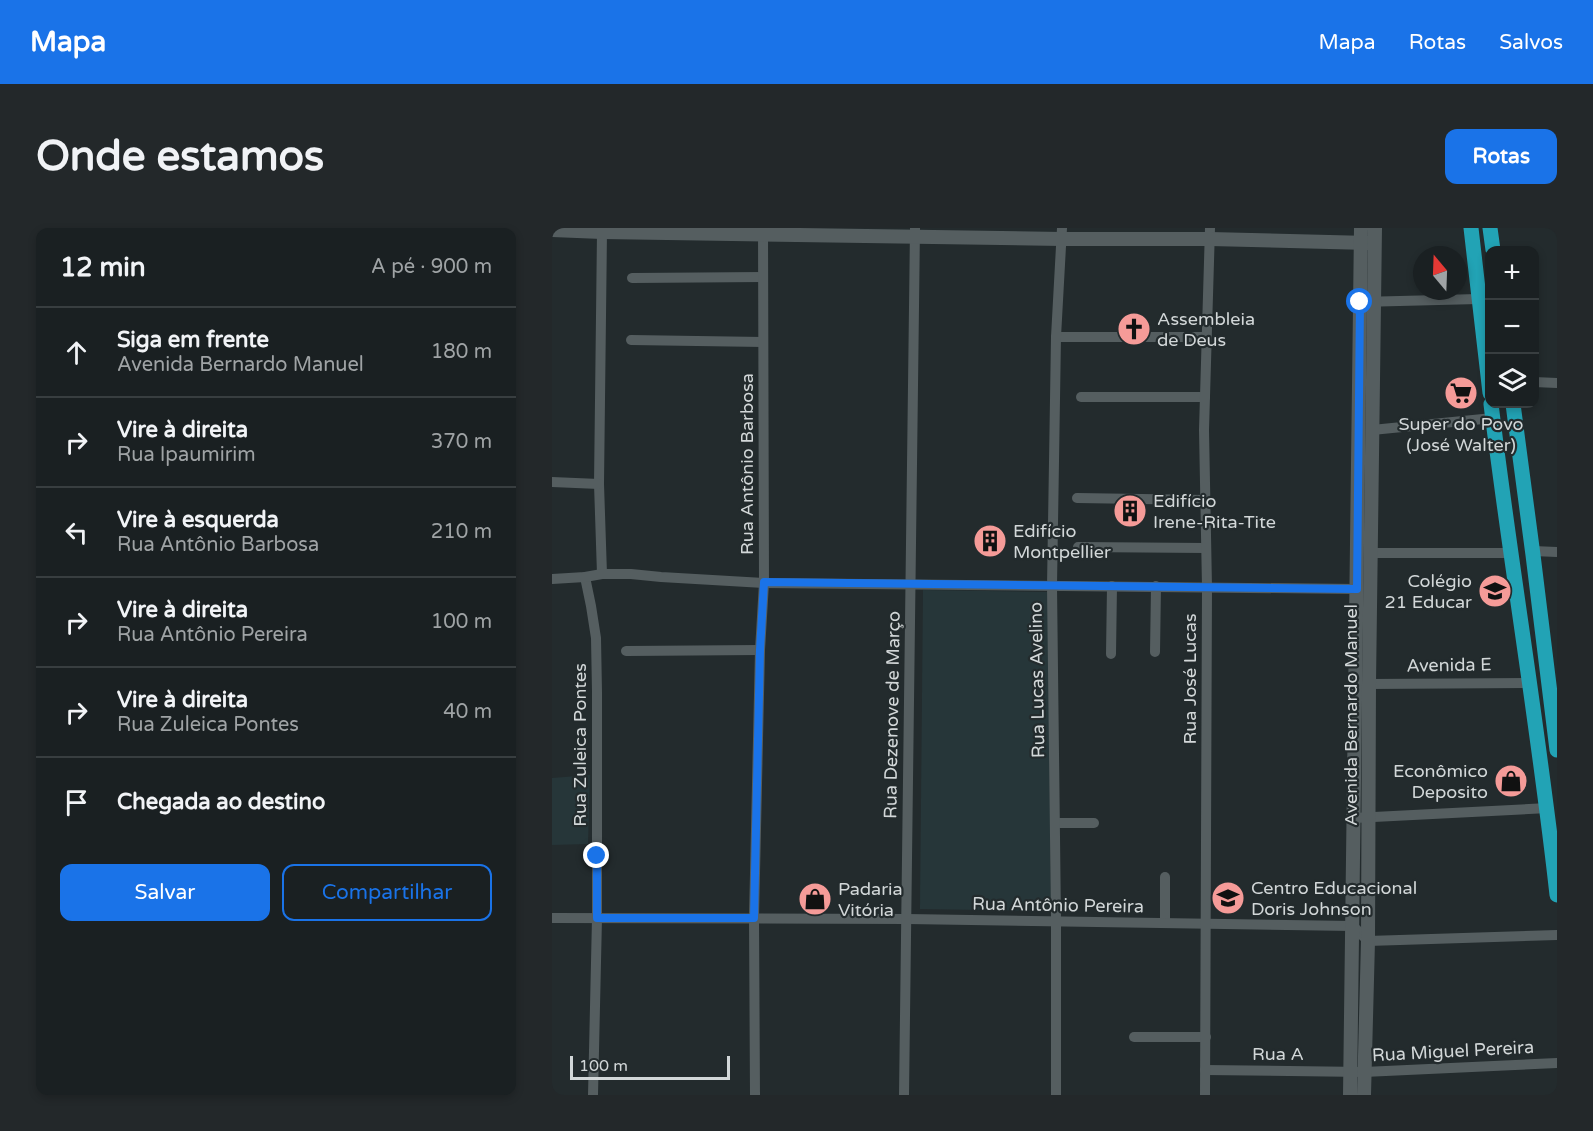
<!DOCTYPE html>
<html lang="pt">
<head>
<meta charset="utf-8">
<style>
  :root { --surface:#1a2022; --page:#23282a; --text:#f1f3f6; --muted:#9fa3a5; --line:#383e40; --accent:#1a73e8 }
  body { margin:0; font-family:"Varela Round",sans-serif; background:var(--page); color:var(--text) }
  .controls { position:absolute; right:18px; top:18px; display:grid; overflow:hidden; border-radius:12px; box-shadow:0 3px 9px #0003 }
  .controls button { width:54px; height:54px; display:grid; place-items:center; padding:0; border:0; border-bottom:2px solid var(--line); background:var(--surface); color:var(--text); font:30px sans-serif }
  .compass { position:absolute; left:861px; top:18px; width:54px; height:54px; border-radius:50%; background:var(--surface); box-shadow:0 3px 9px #0003; rotate:341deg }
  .scale { position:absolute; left:18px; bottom:15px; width:160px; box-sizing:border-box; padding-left:6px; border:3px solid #d2d7d8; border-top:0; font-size:16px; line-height:21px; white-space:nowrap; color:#d2d7d8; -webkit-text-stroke:4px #232b2d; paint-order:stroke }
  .stop { position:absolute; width:18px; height:18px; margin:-14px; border:4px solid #1a73e8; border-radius:50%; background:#fff }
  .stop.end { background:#1a73e8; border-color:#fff; box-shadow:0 2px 6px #0008 }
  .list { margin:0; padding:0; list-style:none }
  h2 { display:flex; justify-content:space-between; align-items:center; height:78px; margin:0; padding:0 24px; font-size:26px }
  h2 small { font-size:20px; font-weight:400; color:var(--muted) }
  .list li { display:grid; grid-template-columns:39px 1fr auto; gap:18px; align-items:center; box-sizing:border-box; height:90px; padding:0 24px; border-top:2px solid var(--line) }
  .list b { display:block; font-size:22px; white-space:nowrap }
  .list p { margin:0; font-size:20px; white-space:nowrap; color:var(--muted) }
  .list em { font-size:20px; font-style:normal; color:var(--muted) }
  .actions { display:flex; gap:12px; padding:18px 24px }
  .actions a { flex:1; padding:14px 0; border:2px solid var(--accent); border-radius:12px; text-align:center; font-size:21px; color:var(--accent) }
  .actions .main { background:var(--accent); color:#fff }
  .icon { flex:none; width:33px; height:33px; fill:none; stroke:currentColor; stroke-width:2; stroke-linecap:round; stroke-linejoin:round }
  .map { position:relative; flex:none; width:1005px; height:867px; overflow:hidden; border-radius:12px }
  header { display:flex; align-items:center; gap:36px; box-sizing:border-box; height:84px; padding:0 30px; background:var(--accent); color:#fff }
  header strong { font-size:28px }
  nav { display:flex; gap:33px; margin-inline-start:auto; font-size:21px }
  .intro { display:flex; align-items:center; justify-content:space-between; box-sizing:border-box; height:144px; padding:0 36px }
  h1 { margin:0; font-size:42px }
  .button { padding:15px 27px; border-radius:12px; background:var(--accent); color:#fff; font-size:21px; font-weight:700 }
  main { display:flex; gap:36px; padding:0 36px }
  aside { flex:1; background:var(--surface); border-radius:12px; box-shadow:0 3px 9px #0003 }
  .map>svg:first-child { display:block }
</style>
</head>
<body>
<header>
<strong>Mapa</strong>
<nav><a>Mapa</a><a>Rotas</a><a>Salvos</a></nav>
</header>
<div class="intro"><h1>Onde estamos</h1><a class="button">Rotas</a></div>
<main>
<aside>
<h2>12 min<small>A pé · 900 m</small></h2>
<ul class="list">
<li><svg class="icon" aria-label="ahead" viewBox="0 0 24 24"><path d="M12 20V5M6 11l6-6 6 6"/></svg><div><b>Siga em frente</b><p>Avenida Bernardo Manuel</p></div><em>180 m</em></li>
<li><svg class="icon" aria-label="right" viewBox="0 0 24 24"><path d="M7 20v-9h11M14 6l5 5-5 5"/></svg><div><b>Vire à direita</b><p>Rua Ipaumirim</p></div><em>370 m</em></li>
<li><svg class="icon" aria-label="left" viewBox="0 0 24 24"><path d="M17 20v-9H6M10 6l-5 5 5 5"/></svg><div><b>Vire à esquerda</b><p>Rua Antônio Barbosa</p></div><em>210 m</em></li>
<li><svg class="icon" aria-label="right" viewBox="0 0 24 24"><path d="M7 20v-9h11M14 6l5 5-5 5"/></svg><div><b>Vire à direita</b><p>Rua Antônio Pereira</p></div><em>100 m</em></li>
<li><svg class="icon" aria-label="right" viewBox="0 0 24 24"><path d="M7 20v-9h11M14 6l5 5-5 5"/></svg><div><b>Vire à direita</b><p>Rua Zuleica Pontes</p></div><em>40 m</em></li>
<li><svg class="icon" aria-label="arrive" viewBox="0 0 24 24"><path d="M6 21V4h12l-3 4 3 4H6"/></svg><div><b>Chegada ao destino</b></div></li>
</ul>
<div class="actions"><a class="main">Salvar</a><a>Compartilhar</a></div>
</aside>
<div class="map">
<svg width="1005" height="867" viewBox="0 0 1005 867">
  <rect width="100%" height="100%" fill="#232b2d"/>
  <g fill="#263639">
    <polygon points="371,362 496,364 499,683 368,681"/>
    <polygon points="38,547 36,616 0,617 0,550"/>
  </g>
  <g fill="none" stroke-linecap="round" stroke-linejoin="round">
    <g stroke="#555e60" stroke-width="10">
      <polyline points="50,4 47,256 50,346"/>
      <polyline points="80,50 211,49"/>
      <polyline points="808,74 926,71"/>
      <polyline points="504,109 654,109"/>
      <polyline points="79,112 211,114"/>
      <polyline points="982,154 1005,155"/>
      <polyline points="529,169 653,169"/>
      <polyline points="820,202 941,190"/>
      <polyline points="0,254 47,256"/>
      <polyline points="525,270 653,272"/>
      <polyline points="526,319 654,320"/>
      <polyline points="981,323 1005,324"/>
      <polyline points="818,325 960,325"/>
      <polyline points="33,349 39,378 44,410 45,464 45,690 41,867"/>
      <polyline points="0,351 33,349 50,346 79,346 109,349 212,355 805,361"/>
      <polyline points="74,423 208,422"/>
      <polyline points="603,424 604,358"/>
      <polyline points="559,426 560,358"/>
      <polyline points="817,456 979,455"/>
      <polyline points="802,590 996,580"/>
      <polyline points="503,595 542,595"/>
      <polyline points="613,649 613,695"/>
      <polyline points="0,690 355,691 801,698 816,713 1005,707"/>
      <polyline points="582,809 654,809"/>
      <polyline points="653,842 812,844 1005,835"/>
      <polyline points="203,867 202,690 208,422 212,355 211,0"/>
      <polyline points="352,867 363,0"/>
      <polyline points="504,867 504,692 500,358 504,109 510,0"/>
      <polyline points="653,867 655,359 652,202 658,0"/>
    </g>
    <g stroke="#555e60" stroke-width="14">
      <polyline points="0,2 50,4 510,11 658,11 817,15"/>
      <polyline points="798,867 809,0"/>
      <polyline points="812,867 816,713 817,456 823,0"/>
    </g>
    <g stroke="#22a3b5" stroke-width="15">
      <polyline points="919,0 938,165"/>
      <polyline points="938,0 941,22"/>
      <path d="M939,176C959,340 987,503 1005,667"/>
      <polyline points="961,176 981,327 1005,522"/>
    </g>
  </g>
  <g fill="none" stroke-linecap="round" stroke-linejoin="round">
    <polyline stroke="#1a73e8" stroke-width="8" points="45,628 45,690 202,690 208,422 212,354 805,361 808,74"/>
  </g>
  <defs>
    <symbol id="church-disc" viewBox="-11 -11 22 22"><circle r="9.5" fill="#f59b98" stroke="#232b2d"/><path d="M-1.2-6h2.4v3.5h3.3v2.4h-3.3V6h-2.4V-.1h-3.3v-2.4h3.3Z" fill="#111"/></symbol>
    <symbol id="supermarket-disc" viewBox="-11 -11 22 22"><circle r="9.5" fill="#f59b98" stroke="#232b2d"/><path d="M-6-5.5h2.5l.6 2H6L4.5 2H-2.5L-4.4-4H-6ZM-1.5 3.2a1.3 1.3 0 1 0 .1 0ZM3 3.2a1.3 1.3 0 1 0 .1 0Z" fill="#111"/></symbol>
    <symbol id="building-disc" viewBox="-11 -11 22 22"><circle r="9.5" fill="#f59b98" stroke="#232b2d"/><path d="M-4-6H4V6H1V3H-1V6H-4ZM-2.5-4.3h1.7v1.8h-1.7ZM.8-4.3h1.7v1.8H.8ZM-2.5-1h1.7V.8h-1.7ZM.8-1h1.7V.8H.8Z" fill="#111"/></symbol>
    <symbol id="school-disc" viewBox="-11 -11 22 22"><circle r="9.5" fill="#f59b98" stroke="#232b2d"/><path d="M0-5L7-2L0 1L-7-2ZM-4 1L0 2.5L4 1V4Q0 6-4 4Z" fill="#111"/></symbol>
    <symbol id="shop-disc" viewBox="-11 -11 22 22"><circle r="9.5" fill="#f59b98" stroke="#232b2d"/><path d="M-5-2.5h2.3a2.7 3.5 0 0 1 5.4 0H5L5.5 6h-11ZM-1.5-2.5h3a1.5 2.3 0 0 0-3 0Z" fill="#111"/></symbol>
  </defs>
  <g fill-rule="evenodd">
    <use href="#church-disc" x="563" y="82" width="38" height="38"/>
    <use href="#supermarket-disc" x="890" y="146" width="38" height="38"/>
    <use href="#building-disc" x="559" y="264" width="38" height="38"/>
    <use href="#building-disc" x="419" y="294" width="38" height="38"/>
    <use href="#school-disc" x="924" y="344" width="38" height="38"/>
    <use href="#shop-disc" x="940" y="534" width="38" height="38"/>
    <use href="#school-disc" x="657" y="651" width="38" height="38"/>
    <use href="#shop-disc" x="244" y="652" width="38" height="38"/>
  </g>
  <g text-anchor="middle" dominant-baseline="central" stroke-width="4.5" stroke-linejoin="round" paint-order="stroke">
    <g font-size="18" fill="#d2d7d8" stroke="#232b2d" text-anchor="start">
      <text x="605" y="91">Assembleia<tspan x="605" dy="21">de Deus</tspan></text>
      <text x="909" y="196" text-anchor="middle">Super do Povo<tspan x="909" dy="21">(José Walter)</tspan></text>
      <text x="601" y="273">Edifício<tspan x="601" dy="21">Irene-Rita-Tite</tspan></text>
      <text x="461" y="303">Edifício<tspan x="461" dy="21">Montpellier</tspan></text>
      <text x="920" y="353" text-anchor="end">Colégio<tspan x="920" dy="21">21 Educar</tspan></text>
      <text x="936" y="543" text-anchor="end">Econômico<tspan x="936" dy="21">Deposito</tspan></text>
      <text x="699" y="660">Centro Educacional<tspan x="699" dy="21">Doris Johnson</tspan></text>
      <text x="286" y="661">Padaria<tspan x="286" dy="21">Vitória</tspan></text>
    </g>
    <g font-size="18" fill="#d2d7d8" stroke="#232b2d">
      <text transform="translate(195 236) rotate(-90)">Rua Antônio Barbosa</text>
      <text transform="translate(897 437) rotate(-1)">Avenida E</text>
      <text transform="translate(638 451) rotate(-90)">Rua José Lucas</text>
      <text transform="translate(485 452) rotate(-91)">Rua Lucas Avelino</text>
      <text transform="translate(340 487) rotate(-89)">Rua Dezenove de Março</text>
      <text transform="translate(799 487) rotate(-90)">Avenida Bernardo Manuel</text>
      <text transform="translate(28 517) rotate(-90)">Rua Zuleica Pontes</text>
      <text transform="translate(506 677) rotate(1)">Rua Antônio Pereira</text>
      <text transform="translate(901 823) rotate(-3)">Rua Miguel Pereira</text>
      <text x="726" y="826">Rua A</text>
    </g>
  </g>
</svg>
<div class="controls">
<button>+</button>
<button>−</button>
<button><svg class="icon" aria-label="layers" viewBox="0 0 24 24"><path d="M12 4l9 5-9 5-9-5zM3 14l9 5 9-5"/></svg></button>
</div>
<svg class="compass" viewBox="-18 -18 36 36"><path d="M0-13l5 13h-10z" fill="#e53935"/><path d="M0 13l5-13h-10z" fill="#9fa3a5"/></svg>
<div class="scale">100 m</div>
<div class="stop" style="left:808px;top:74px"></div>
<div class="stop end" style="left:45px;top:628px"></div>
</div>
</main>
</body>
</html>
